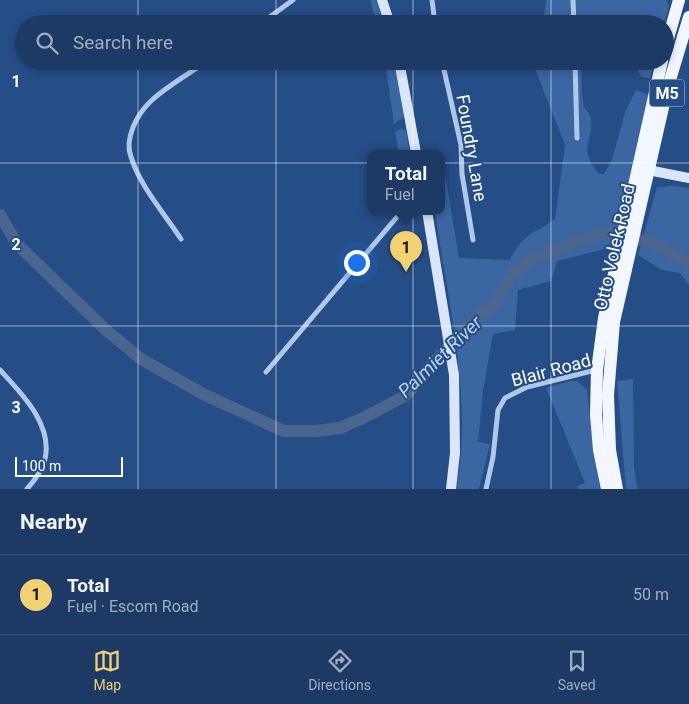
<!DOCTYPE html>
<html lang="en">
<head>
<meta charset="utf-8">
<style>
  :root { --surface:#1c3a64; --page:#25416a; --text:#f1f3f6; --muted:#a0adbf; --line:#3a5478; --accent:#f2d174 }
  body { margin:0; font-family:Roboto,sans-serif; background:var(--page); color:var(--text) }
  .scale { position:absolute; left:15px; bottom:12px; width:108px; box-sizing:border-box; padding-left:5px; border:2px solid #fff; border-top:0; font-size:14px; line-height:18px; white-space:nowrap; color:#fff; -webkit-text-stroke:4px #254d86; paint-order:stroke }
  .you { position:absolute; left:356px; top:262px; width:18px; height:18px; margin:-12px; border:4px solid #fff; border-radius:50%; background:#1a73e8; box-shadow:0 0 0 8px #1a73e833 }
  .badge { display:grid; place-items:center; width:32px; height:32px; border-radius:50%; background:var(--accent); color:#111; font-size:16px; font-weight:700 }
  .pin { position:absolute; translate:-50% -41px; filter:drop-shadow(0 1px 2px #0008) }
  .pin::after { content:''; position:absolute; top:26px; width:18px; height:15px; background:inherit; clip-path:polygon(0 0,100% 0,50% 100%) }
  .popup { position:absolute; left:367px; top:150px; width:78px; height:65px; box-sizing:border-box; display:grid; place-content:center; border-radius:10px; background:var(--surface); filter:drop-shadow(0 1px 4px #0005); font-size:16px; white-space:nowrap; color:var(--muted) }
  .popup b { font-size:19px; color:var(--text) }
  .popup::after { content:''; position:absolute; left:50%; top:100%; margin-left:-10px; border:10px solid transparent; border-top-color:var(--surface) }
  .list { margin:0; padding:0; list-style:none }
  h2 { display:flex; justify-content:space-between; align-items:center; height:65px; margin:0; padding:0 20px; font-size:21px }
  h2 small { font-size:16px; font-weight:400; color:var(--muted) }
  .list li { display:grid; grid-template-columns:32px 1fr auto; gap:15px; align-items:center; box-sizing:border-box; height:80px; padding:0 20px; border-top:1px solid var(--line) }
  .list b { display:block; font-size:19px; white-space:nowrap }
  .list p { margin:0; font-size:16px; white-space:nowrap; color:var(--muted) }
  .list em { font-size:16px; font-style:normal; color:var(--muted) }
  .icon { flex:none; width:28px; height:28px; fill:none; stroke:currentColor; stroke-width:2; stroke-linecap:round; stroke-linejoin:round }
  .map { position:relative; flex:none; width:689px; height:489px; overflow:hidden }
  .search { position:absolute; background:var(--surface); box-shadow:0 2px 8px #0003; left:15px; right:15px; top:15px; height:55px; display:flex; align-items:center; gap:12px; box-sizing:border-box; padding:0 18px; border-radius:28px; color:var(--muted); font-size:19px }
  .sheet { height:145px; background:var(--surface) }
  nav { display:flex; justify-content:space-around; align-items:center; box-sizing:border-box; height:70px; border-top:1px solid var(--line); background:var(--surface); font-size:14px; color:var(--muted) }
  nav a { display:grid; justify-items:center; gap:2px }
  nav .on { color:var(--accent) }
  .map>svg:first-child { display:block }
</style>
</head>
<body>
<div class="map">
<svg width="689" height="489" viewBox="0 0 689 489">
  <rect width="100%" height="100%" fill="#254d86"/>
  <g fill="#3a66a2">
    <polygon points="370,0 376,0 384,24 377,24"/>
    <polygon points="546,0 666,0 669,6 664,24 543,24"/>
    <polygon points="385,61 394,61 404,117 394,124"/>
    <path d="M536,61H591L586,68H581C582,80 581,95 584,106C585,110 589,112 590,116C595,144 576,146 599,174H604L612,160L625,112L636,90L648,95L613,247L557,261L551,281L518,290L515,330L493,334L483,391L478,442L490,444L479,489H456C474,401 447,299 435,211H441V178L444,168L459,258L510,260C524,232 532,236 555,219L565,145L535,69Z"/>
    <polygon points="631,61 655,61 650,78 642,77"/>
    <polygon points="402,129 406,131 410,153 399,153 395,131"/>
    <polygon points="673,186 689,188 689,285 680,273 662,270 638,255 657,187"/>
    <polygon points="633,379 634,469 638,489 626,489 617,381"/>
    <polygon points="570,381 577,381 587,390 593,445 600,489 578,489 577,486 585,483 546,388"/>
  </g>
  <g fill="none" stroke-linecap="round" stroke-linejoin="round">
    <polyline stroke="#4a668f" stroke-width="12" points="0,215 17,244 106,330 141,359 205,395 284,431 317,431 340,428 363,418 405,396 437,359 471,323 495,303 513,274 532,259 581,240 609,232 653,243 689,263"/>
    <g stroke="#b0c8e8" stroke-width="5">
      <polyline points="432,0 435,24"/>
      <polyline points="573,0 574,24"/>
      <polyline points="260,24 293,0"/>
      <polyline points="442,61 461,145 462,174 473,240"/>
      <polyline points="575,61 577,138"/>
      <path d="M181,239C164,213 140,186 131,157C124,139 137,114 151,101C167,86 189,74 207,61"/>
      <path d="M0,370C21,393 53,424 45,459C43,469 34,481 27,489"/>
      <polyline points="266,372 402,211"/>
      <polyline points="486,489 493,457 498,410 505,398 527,387 596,370"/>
    </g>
    <g stroke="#dae6f7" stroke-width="10">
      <polyline points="382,0 390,24"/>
      <polyline points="399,61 416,153"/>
      <polyline points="643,169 689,178"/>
      <polyline points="427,211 454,375 455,453 451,489"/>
    </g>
    <g stroke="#f2f6fe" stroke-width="12">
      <polyline points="665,49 679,0"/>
      <polyline points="607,489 599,450 596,415 597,370 604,318 662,61"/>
      <polyline points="617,489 610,450 608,395 614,322 667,90 689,17"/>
    </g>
  </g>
  <path fill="none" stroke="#fff" stroke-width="1" stroke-opacity="0.55" d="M138,0V24M276,0V24M413,0V24M551,0V24M138,61V489M276,61V489M413,61V489M551,61V489M0,163H689M0,326H689"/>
  <g text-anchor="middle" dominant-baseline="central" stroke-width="4" stroke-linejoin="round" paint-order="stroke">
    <rect fill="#254d86" stroke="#becadb" stroke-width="1" x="649.5" y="79.5" width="35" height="27" rx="4"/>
    <g font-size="16" font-weight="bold" fill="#fff">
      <text x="667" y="93">M5</text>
    </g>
    <g font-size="18" fill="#fff" stroke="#254d86">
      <text transform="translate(472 148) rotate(80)">Foundry Lane</text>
      <text transform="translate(614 247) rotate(-77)">Otto Volek Road</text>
      <text transform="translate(551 370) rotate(-15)">Blair Road</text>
    </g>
    <g font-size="19" font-style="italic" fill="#bbd2f0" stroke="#254d86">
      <text transform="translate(440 357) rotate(-44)">Palmiet River</text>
    </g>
  </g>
  <g font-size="16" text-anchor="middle" font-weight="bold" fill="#fff" stroke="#254d86" stroke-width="4" stroke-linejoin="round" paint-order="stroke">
    <text x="16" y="87">1</text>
    <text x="16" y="250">2</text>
    <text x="16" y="413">3</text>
  </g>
</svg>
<div class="scale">100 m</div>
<div class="you"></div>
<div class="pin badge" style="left:406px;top:272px">1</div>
<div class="popup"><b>Total</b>Fuel</div>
<div class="search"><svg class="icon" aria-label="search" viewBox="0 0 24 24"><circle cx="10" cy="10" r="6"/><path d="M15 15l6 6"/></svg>Search here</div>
</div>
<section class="sheet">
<h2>Nearby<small></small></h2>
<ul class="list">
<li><span class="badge">1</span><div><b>Total</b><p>Fuel · Escom Road</p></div><em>50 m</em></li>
</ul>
</section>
<nav>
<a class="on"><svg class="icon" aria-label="map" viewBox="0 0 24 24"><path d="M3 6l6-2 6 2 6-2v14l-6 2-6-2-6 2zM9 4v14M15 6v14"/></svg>Map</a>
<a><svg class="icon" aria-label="directions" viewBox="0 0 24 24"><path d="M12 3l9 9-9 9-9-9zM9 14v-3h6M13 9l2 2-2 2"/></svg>Directions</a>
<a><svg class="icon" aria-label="saved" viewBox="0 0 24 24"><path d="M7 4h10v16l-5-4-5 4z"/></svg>Saved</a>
</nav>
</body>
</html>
